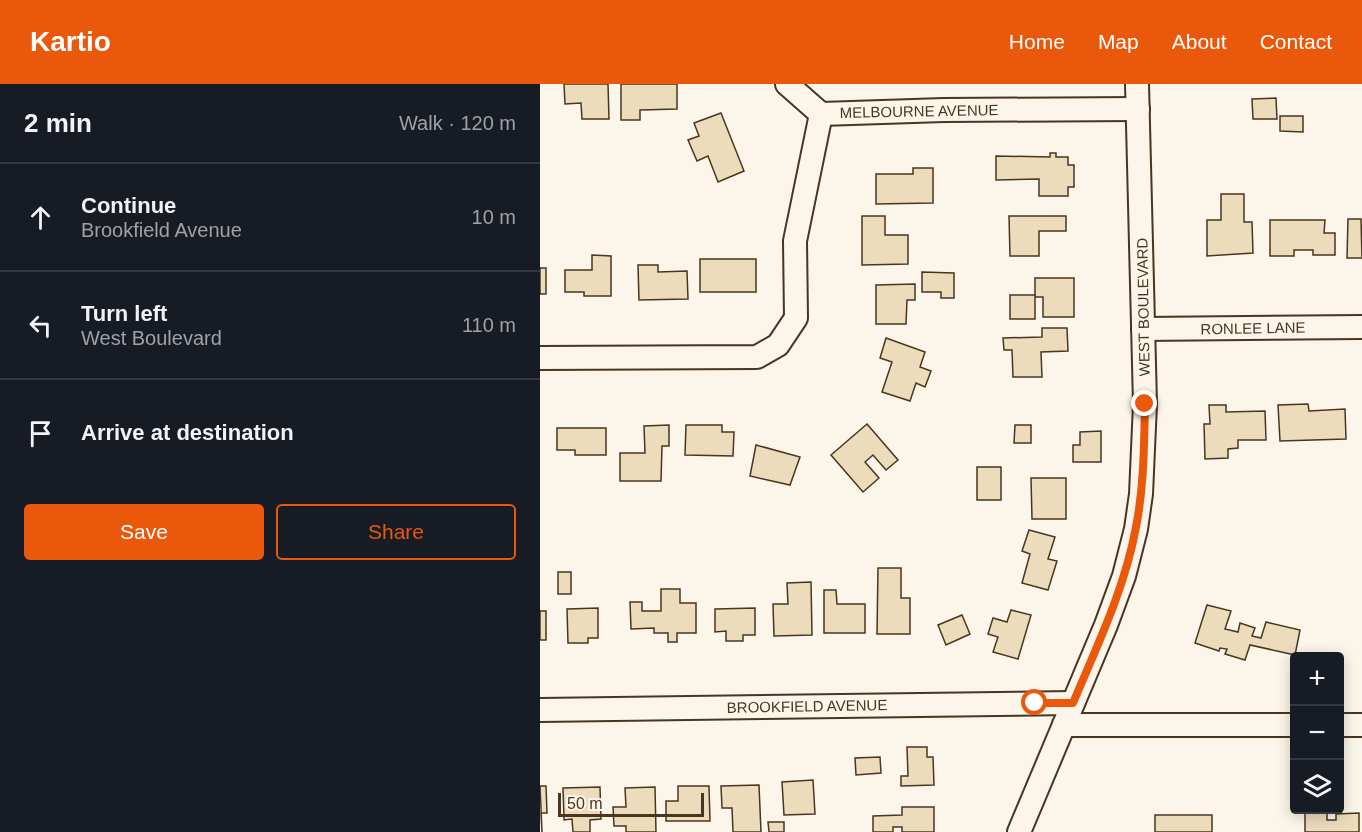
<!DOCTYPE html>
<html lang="en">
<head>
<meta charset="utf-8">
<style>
  :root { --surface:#171b24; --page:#20242c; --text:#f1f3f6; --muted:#9ea1a6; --line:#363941; --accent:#ea580c }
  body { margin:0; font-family:Arial,sans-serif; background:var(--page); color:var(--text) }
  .controls { position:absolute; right:18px; bottom:18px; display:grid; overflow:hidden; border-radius:6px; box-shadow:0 3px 15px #0003 }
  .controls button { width:54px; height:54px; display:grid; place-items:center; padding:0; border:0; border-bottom:2px solid var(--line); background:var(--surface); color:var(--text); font:30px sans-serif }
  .scale { position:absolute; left:18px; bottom:15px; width:146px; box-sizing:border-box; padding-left:6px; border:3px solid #4a3520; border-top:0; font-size:16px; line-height:21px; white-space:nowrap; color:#4a3520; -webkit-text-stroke:4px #fbf6e9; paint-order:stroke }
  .stop { position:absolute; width:18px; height:18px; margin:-14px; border:4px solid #ea580c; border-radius:50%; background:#fff }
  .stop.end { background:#ea580c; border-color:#fff; box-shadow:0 2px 6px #0008 }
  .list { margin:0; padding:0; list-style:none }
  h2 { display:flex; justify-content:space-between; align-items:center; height:78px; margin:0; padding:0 24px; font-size:26px }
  h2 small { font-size:20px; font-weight:400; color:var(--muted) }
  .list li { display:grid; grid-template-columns:39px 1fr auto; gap:18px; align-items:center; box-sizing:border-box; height:108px; padding:0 24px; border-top:2px solid var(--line) }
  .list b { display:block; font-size:22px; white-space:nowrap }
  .list p { margin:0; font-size:20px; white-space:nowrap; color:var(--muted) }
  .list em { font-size:20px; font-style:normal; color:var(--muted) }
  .actions { display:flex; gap:12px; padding:18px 24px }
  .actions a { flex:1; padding:14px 0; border:2px solid var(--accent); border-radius:6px; text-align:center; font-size:21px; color:var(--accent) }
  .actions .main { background:var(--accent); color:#fff }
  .icon { flex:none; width:33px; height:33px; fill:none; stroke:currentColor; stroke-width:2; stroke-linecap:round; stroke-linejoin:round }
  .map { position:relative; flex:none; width:822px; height:748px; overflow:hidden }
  header { display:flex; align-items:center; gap:36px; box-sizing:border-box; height:84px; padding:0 30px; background:var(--accent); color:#fff }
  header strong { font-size:28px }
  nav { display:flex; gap:33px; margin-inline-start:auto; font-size:21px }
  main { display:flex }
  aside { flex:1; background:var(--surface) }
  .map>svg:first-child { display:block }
</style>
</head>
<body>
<header>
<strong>Kartio</strong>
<nav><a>Home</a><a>Map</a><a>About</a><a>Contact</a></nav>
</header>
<main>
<aside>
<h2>2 min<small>Walk · 120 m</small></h2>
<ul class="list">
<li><svg class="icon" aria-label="ahead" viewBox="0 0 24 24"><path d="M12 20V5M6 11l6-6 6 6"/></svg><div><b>Continue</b><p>Brookfield Avenue</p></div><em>10 m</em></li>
<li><svg class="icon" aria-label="left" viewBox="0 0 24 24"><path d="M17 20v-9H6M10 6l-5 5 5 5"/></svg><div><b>Turn left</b><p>West Boulevard</p></div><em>110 m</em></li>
<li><svg class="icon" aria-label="arrive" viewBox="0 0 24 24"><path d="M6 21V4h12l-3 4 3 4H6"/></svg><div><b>Arrive at destination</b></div></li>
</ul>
<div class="actions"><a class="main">Save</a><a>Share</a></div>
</aside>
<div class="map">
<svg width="822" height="748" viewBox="0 0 822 748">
  <rect width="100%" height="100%" fill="#fbf6e9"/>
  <g fill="#ecdcbc" stroke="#4a3520" stroke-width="1.5">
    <polygon points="24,0 68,0 69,35 42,35 41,19 25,20"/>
    <polygon points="81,0 137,0 137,25 100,26 100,36 81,36"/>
    <polygon points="736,14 737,35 713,35 712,15"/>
    <polygon points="181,29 204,87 178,98 168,72 157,77 148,56 159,52 154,39"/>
    <polygon points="740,32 763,32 763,48 740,47"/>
    <polygon points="510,69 516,69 516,73 528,73 528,81 534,81 534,103 528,103 528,112 499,112 499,95 456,96 456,72 510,73"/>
    <polygon points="373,84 393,84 393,119 336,120 336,90 373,90"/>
    <polygon points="681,110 704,110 704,138 712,138 713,169 667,172 667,136 681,136"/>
    <polygon points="322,132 345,132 345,151 368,151 368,180 322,181"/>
    <polygon points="469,132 526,132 526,147 499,147 499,172 470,172"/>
    <polygon points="808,135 821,135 822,174 807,174"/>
    <polygon points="730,136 785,136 784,149 795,149 795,171 773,171 773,166 754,166 754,172 730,172"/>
    <polygon points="52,171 71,172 71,212 44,212 44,208 25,208 25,186 52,186"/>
    <rect x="160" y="175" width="56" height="33"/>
    <polygon points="98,181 118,181 118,188 147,187 148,215 99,216"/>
    <rect x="0" y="184" width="6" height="26"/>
    <polygon points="382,188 414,189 414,214 401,214 401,208 382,208"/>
    <polygon points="495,194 534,194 534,233 503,233 503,213 495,213"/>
    <polygon points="375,200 375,216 367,216 366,240 336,240 336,201"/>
    <rect x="470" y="211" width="25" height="24"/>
    <polygon points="502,244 527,244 528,267 501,268 502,293 473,293 472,266 464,266 463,254 502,253"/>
    <polygon points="346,254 385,268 380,283 391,287 385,303 376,299 370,317 342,308 352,278 340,274"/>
    <polygon points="768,320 769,327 805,325 806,355 740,357 738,321"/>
    <polygon points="669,321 686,321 686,328 725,327 726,356 698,356 698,364 688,365 688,374 665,375 664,340 670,340"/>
    <polygon points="327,340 358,376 346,386 333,371 325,378 339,394 323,408 291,371"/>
    <polygon points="129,341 129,362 122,362 121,397 80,397 80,369 105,369 104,342"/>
    <polygon points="146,341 182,341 182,348 194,348 193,372 145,371"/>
    <polygon points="475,341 491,341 491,359 474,359"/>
    <polygon points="17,344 66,344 66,371 35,371 35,366 17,366"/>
    <polygon points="561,347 561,378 533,378 533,361 540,361 540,348"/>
    <polygon points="216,361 260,373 250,401 210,392"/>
    <rect x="437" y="383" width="24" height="33"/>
    <polygon points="491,394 526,394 526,435 492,435"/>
    <polygon points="489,446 515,453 508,475 517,477 508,506 482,499 490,470 482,467"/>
    <polygon points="338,484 361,484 361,514 370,514 370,550 337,550"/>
    <rect x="18" y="488" width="13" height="22"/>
    <polygon points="271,498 272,551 234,552 233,520 248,520 247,499"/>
    <polygon points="121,505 140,505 140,519 156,519 156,549 137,549 137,558 128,558 128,549 114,549 114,544 91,545 90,518 102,518 102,527 121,527"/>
    <polygon points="284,506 296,506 297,520 325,520 325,549 284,549"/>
    <polygon points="667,521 691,527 685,545 698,548 700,539 715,544 712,552 721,554 726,538 760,546 755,571 710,561 705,576 685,570 687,565 680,564 679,567 655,559"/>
    <polygon points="58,524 58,554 48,554 48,559 28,559 27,525"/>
    <polygon points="215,524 215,551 203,551 203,557 186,557 186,547 175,548 175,525"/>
    <polygon points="471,526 491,531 478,575 453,568 458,553 448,550 453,534 467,538"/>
    <rect x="0" y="527" width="6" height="29"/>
    <polygon points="422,531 430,550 406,561 398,541"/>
    <polygon points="367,663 387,663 387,673 393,673 394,701 361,702 361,692 368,692"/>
    <polygon points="340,673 341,689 316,691 315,674"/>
    <polygon points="273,696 275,730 244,731 242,698"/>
    <polygon points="219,701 221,748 193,748 192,724 182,724 181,702"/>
    <polygon points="0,702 6,702 7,729 1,729 2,748"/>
    <polygon points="138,702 169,702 170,737 126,737 126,717 138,717"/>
    <polygon points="60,703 61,735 50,736 50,748 33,748 32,735 24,736 23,704"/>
    <polygon points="115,703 116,748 86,748 86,742 74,742 73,723 86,723 85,704"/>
    <polygon points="362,723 394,723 394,748 362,748 362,743 353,743 353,748 333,748 333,732 362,731"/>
    <polygon points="765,729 787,729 787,736 796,736 796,730 819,729 819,748 765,748"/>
    <rect x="615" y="731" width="57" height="17"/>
    <polygon points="228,738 244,738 244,748 229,748"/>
  </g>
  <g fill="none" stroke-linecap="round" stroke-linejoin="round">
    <defs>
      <g id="minor">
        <polyline points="247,0 281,30"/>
        <polyline points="281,30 404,26 598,25"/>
        <polyline points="603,245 822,243"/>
        <polyline points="0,274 217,273 238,261 256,234 255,157 281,30"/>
        <polyline points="0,626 533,619"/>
        <polyline points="524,641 754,641"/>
        <polyline points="800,641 822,641"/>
        <polyline points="479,748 566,541 584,492 596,445 601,410 605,320 597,0"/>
      </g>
    </defs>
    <use href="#minor" stroke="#4a3520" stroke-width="26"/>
    <use href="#minor" stroke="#fbf6e9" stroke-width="22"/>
  </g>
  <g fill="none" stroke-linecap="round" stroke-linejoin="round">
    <path stroke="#ea580c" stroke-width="8" d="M495,619H533C557,562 585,504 596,443C604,403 604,361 605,320"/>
  </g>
  <g text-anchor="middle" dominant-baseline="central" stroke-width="4.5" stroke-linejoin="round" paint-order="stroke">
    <g font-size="15" fill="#4a3520" stroke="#fbf6e9">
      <text transform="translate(379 27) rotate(-1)">MELBOURNE AVENUE</text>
      <text transform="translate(603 223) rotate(-91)">WEST BOULEVARD</text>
      <text transform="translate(713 244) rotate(-1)">RONLEE LANE</text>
      <text transform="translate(267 622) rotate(-1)">BROOKFIELD AVENUE</text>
    </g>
  </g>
</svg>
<div class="controls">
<button>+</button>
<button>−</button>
<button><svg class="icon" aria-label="layers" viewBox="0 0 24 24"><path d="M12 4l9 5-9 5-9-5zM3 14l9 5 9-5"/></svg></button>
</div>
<div class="scale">50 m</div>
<div class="stop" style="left:495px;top:619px"></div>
<div class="stop end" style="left:605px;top:320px"></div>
</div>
</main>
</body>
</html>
